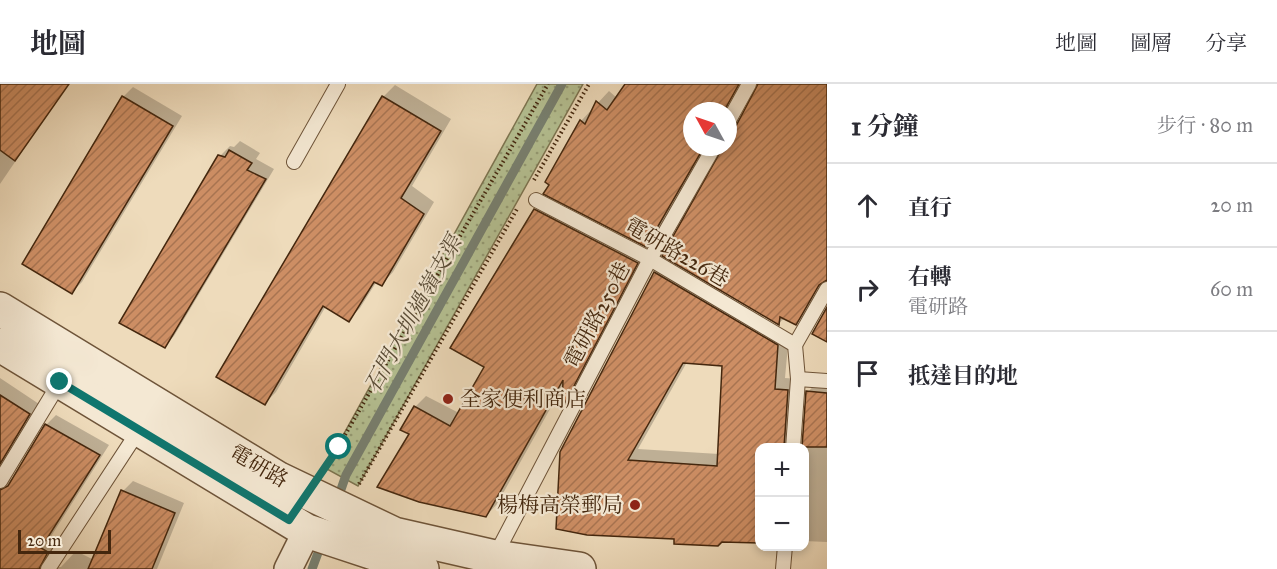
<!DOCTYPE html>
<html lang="zh-TW">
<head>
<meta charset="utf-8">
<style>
  :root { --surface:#fff; --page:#f2f2f3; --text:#2b2b33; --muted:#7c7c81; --line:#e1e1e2 }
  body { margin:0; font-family:"IM FELL Great Primer","Noto Serif TC",serif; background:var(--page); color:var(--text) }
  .controls { position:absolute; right:18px; bottom:18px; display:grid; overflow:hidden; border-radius:12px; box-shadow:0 3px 9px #0003 }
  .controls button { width:54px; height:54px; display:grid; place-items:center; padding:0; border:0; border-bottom:2px solid var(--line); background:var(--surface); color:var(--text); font:30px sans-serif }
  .compass { position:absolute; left:683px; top:18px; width:54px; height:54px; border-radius:50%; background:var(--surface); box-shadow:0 3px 9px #0003; rotate:310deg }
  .scale { position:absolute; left:18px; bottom:15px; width:93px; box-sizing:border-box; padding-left:6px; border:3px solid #44270e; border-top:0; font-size:16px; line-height:21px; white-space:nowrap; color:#44270e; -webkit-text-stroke:4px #f4e8d3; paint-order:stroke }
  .stop { position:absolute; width:18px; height:18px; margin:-14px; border:4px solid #0f766e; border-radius:50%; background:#fff }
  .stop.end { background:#0f766e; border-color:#fff; box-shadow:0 2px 6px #0008 }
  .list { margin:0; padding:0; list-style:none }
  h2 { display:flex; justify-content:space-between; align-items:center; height:78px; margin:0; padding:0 24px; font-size:26px }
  h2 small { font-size:20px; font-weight:400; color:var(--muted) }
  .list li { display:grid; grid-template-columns:39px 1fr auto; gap:18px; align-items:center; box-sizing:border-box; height:84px; padding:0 24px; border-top:2px solid var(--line) }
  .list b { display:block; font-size:22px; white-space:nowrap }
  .list p { margin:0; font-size:20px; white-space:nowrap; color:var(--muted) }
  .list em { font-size:20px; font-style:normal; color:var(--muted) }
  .icon { flex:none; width:33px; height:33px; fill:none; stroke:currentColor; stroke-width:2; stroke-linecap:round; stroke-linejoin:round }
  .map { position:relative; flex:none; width:827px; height:485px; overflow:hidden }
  header { display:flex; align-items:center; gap:36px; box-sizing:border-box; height:84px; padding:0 30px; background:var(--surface); border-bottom:2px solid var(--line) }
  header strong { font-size:28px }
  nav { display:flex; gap:33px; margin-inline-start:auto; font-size:21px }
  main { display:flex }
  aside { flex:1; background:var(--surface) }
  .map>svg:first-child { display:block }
</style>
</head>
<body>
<header>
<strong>地圖</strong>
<nav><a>地圖</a><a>圖層</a><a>分享</a></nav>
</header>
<main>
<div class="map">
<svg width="827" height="485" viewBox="0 0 827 485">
  <defs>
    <pattern id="park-dots" width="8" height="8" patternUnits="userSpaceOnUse" patternTransform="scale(1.5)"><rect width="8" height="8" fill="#b5c193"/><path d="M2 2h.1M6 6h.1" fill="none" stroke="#959d76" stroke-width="1.8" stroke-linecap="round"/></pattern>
    <pattern id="building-hatch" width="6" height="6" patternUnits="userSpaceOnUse" patternTransform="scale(1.5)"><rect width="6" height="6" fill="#cd8e64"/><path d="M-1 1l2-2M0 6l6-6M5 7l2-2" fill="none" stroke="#a87451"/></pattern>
  </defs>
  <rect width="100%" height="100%" fill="#eedbbb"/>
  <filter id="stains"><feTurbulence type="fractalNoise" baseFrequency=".00333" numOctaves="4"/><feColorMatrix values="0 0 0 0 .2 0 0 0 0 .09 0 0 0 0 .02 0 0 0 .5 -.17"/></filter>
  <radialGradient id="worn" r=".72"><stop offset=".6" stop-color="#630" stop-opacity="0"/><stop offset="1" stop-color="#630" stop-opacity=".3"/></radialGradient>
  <polygon fill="url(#park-dots)" stroke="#7c7450" stroke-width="1.5" points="537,0 583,0 358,402 325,384"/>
  <g fill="#0003" fill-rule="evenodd">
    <polygon points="0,0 68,0 0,100"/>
    <polygon points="625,0 743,0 736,35 742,34 758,0 827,0 827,196 807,228 796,240 785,234 779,239 723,63 728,63 728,27 692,27 692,63 707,63 658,150 646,161 581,37 609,7 617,14"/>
    <polygon points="395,1 451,35 412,102 434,118 393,188 382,200 377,197 360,224 348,236 326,222 276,308 265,319 218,292 384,12"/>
    <polygon points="133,3 182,32 82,198 72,208 123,13"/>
    <polygon points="240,57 260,69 256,75 274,85 174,252 164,262 220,72 230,62 234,63"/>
    <polygon points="547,115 648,167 573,312 563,321 564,300 497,420 486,432 411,350 415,323 426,312 459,329 486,283 535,126"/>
    <path d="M666,177L789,250L785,294L799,295L800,361H804L808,308L819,296L827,297V458L804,457V364H760V457L587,449L655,188ZM687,278L723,281L719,370L638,365Z"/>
    <polygon points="0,294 39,320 2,381 0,387 5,395 13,396 46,341 56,331 109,361 50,454 57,458 48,473 53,483 61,483 76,467 94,476 123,407 133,397 184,419 157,485 0,485"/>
  </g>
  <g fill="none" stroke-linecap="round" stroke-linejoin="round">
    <g stroke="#778071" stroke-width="9">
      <polyline points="337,417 346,391 562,0"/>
      <polyline points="312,485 322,458"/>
    </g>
  </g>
  <g fill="url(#building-hatch)" stroke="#44270e" stroke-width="1.5" fill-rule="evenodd">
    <polygon points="0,0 69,0 15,77 0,66"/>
    <polygon points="625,0 739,0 724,27 692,27 692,63 704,63 646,163 543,110 549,101 545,98 580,36 585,40 596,17 607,26"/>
    <polygon points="758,0 827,0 827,196 819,201 796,241 780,233 779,241 662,172 723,63 728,63 728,47 736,42"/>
    <polygon points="122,12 173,42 72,210 22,180"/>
    <polygon points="382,12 441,47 401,114 424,130 382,202 374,198 349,238 323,222 265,321 216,293"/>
    <polygon points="229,66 252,79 247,86 266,95 165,264 119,239 218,71 225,73"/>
    <polygon points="534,125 638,179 562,325 563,296 486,433 419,418 377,403 409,350 400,346 414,322 450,342 484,283 450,264"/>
    <path d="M654,188L778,261L775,305L788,306L784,363H759V459L722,458L718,462L674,460V455L587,451L556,445L560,368ZM683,279L722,282L717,382L628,376Z"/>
    <polygon points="827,223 827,258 812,250"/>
    <polygon points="806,307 827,309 827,363 802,363"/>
    <polygon points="0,311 30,330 0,380"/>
    <polygon points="45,340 100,371 41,464 48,468 39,485 0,485 0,406 8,402"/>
    <polygon points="121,406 175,429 152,485 88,485"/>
  </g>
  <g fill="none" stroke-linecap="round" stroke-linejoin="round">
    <defs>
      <g id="service">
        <polyline points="728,38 749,0"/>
        <polyline points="294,78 338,0"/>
        <polyline points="536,116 650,175 795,261 798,295 793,364"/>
        <polyline points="795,261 827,205"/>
        <polyline points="798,295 827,297"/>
        <polyline points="0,397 60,298"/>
        <polyline points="495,472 650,175 714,63"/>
        <polyline points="48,485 139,346"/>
        <polyline points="783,485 785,462"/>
      </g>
      <polyline id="minor" points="288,485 307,447"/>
      <g id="tertiary">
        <polyline points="0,225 279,395 394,450 495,473 579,485"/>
        <polyline points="0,261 307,447 422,485"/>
      </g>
    </defs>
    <use href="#service" stroke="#6e5439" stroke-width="16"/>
    <use href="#minor" stroke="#6e5439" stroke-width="30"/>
    <use href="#tertiary" stroke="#6e5439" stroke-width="36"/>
    <g stroke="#44270e" stroke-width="4" stroke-dasharray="1.5 3" stroke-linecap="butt">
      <polyline points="534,96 589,0"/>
      <polyline points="327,382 548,0"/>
      <polyline points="359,400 517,125"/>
    </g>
    <use href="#service" stroke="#f4e8d3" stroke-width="14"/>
    <use href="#minor" stroke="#f4e8d3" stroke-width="27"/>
    <use href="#tertiary" stroke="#f4e8d3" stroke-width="33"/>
  </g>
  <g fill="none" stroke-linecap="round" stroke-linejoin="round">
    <polyline stroke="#0f766e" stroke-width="8" points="60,298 289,436 339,363"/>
  </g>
  <g fill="#8f2418" stroke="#f4e8d3" stroke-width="2">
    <circle cx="448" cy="315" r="6"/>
    <circle cx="635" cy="421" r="6"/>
  </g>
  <g text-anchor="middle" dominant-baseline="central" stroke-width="4.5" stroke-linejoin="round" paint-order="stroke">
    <g font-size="21" fill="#44270e" stroke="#f4e8d3">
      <text transform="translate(677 168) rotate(30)">電研路226巷</text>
      <text transform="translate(597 231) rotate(-62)">電研路250巷</text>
      <text transform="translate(259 382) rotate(30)">電研路</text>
    </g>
    <g font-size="21" fill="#44270e" stroke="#f4e8d3" text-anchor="start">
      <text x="460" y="315">全家便利商店</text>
      <text x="623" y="421" text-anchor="end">楊梅高榮郵局</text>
    </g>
    <g font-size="22" font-style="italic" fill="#594c37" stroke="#f4e8d3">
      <text transform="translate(413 230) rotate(-61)">石門大圳過嶺支渠</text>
    </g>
  </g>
  <rect width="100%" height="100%" filter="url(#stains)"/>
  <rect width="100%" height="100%" fill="url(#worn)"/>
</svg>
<div class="controls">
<button>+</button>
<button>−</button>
</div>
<svg class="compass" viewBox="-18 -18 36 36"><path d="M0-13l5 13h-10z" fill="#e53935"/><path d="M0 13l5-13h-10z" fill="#7c7c81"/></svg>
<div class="scale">20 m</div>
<div class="stop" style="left:339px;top:363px"></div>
<div class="stop end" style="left:60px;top:298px"></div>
</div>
<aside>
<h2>1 分鐘<small>步行 · 80 m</small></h2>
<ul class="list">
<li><svg class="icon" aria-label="ahead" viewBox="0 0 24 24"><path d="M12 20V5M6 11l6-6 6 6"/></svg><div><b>直行</b></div><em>20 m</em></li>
<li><svg class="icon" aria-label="right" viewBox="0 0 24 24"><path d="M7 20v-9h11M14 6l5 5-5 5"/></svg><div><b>右轉</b><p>電研路</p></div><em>60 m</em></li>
<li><svg class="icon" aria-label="arrive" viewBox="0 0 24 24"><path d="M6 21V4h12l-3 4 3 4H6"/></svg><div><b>抵達目的地</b></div></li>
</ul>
</aside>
</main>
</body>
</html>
